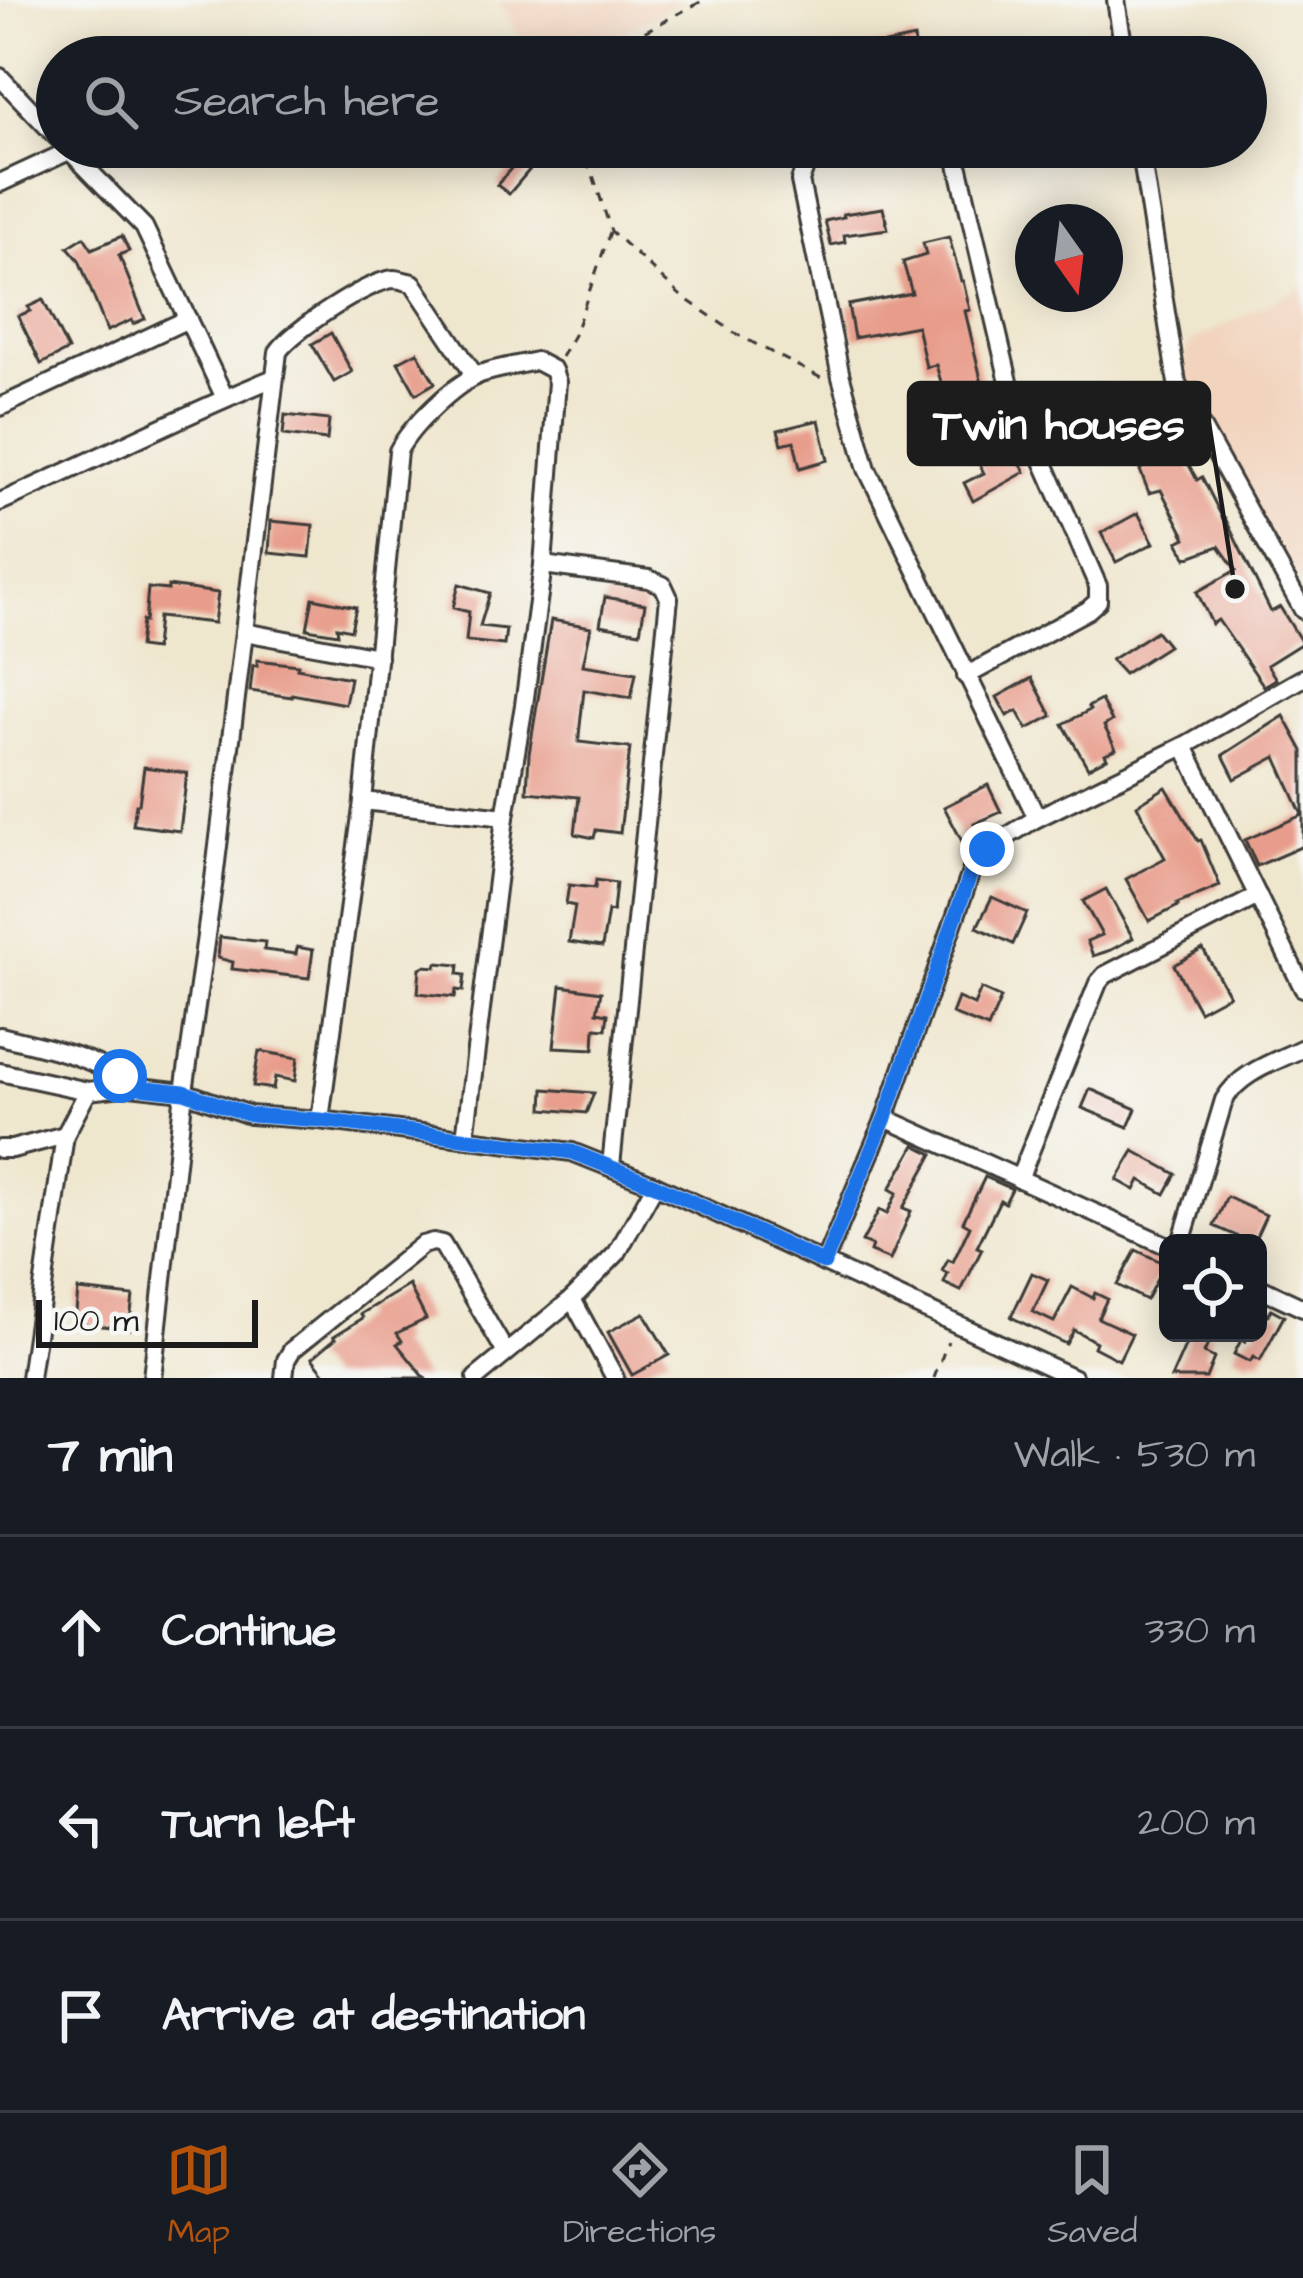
<!DOCTYPE html>
<html lang="en">
<head>
<meta charset="utf-8">
<style>
  :root { --surface:#171b24; --page:#242831; --text:#f1f3f6; --muted:#9ea1a6; --line:#363941; --accent:#b45309 }
  body { margin:0; font-family:"Architects Daughter",sans-serif; background:var(--page); color:var(--text) }
  .controls { position:absolute; right:36px; bottom:36px; display:grid; overflow:hidden; border-radius:18px; box-shadow:0 6px 30px #0003 }
  .controls button { width:108px; height:108px; display:grid; place-items:center; padding:0; border:0; border-bottom:3px solid var(--line); background:var(--surface); color:var(--text); font:60px sans-serif }
  .compass { position:absolute; left:1015px; top:204px; width:108px; height:108px; border-radius:50%; background:var(--surface); box-shadow:0 6px 30px #0003; rotate:166deg }
  .scale { position:absolute; left:36px; bottom:30px; width:222px; box-sizing:border-box; padding-left:12px; border:6px solid #1c1c1c; border-top:0; font-size:33px; line-height:42px; white-space:nowrap; color:#1c1c1c; -webkit-text-stroke:9px #f6f6f2; paint-order:stroke }
  .stop { position:absolute; width:36px; height:36px; margin:-27px; border:9px solid #1a73e8; border-radius:50%; background:#fff }
  .stop.end { background:#1a73e8; border-color:#fff; box-shadow:0 3px 12px #0008 }
  .list { margin:0; padding:0; list-style:none }
  h2 { display:flex; justify-content:space-between; align-items:center; height:156px; margin:0; padding:0 48px; font-size:51px }
  h2 small { font-size:39px; font-weight:400; color:var(--muted) }
  .list li { display:grid; grid-template-columns:78px 1fr auto; gap:36px; align-items:center; box-sizing:border-box; height:192px; padding:0 48px; border-top:3px solid var(--line) }
  .list b { display:block; font-size:45px; white-space:nowrap }
  .list em { font-size:39px; font-style:normal; color:var(--muted) }
  .icon { flex:none; width:66px; height:66px; fill:none; stroke:currentColor; stroke-width:2; stroke-linecap:round; stroke-linejoin:round }
  .map { position:relative; flex:none; width:1303px; height:1378px; overflow:hidden }
  .search { position:absolute; background:var(--surface); box-shadow:0 6px 30px #0003; left:36px; right:36px; top:36px; height:132px; display:flex; align-items:center; gap:30px; box-sizing:border-box; padding:0 42px; border-radius:66px; color:var(--muted); font-size:45px }
  .sheet { height:732px; background:var(--surface) }
  nav { display:flex; justify-content:space-around; align-items:center; box-sizing:border-box; height:168px; border-top:3px solid var(--line); background:var(--surface); font-size:33px; color:var(--muted) }
  nav a { display:grid; justify-items:center; gap:6px }
  nav .on { color:var(--accent) }
  .map>svg:first-child { display:block }
</style>
</head>
<body>
<div class="map">
<svg width="1303" height="1378" viewBox="0 0 1303 1378">
  <rect width="100%" height="100%" fill="#f6f6f2"/>
  <filter id="ink" filterUnits="userSpaceOnUse"><feTurbulence type="fractalNoise" baseFrequency=".00833" numOctaves="2"/><feDisplacementMap in="SourceGraphic" scale="24" xChannelSelector="R" yChannelSelector="G"/><feConvolveMatrix kernelMatrix="1 2 1 2 8 2 1 2 1" color-interpolation-filters="sRGB"/></filter>
  <filter id="wash" filterUnits="userSpaceOnUse"><feTurbulence type="fractalNoise" baseFrequency=".004" numOctaves="4" result="noise"/><feDisplacementMap in="SourceGraphic" scale="48" xChannelSelector="R" yChannelSelector="G"/><feGaussianBlur stdDeviation="2.7" result="paint"/><feColorMatrix in="noise" values="0 0 0 0 0 0 0 0 0 0 0 0 0 0 0 0 0 1.4 0 .05"/><feComposite in="paint" operator="in"/></filter>
  <g filter="url(#wash)">
    <rect width="100%" height="100%" fill="#efe6ce"/>
    <g fill="#f2d4be">
      <polygon points="499,0 681,0 579,57 531,57"/>
      <polygon points="1303,286 1303,587 1178,381 1190,343"/>
    </g>
    <g id="blocks">
      <g fill="#e89d8c">
        <polygon points="914,38 917,57 858,57 857,50"/>
        <polygon points="529,147 534,147 543,154 509,194 497,185"/>
        <polygon points="883,208 888,229 844,235 845,242 831,245 825,221 844,217 843,214"/>
        <polygon points="122,236 129,251 119,255 145,319 133,324 132,320 107,331 79,260 68,247 84,237 92,249"/>
        <polygon points="949,237 961,281 963,281 970,310 965,311 984,392 947,402 936,365 926,367 917,326 854,338 848,305 912,293 903,262 926,255 923,243"/>
        <polygon points="43,300 68,350 41,364 18,316 30,311 28,307"/>
        <polygon points="331,333 352,372 334,382 312,344"/>
        <polygon points="417,352 435,383 416,394 398,362"/>
        <polygon points="285,415 329,420 327,440 283,435"/>
        <polygon points="819,420 828,460 800,468 794,441 782,444 778,430"/>
        <polygon points="1178,439 1185,452 1183,454 1197,480 1202,477 1223,519 1225,518 1271,612 1280,607 1302,643 1267,665 1276,679 1264,686 1218,620 1212,624 1197,592 1236,570 1219,546 1187,558 1178,542 1186,538 1161,490 1149,493 1140,470 1147,463 1144,457"/>
        <polygon points="1008,440 1025,472 973,501 964,483 984,473 976,458"/>
        <polygon points="1138,513 1154,543 1116,562 1101,533"/>
        <polygon points="271,521 313,525 310,557 269,553"/>
        <polygon points="459,584 490,593 480,626 506,629 504,645 466,641 469,612 453,608"/>
        <polygon points="168,586 218,593 214,623 158,617 155,649 139,647 142,621 145,622 148,588 168,590"/>
        <polygon points="605,597 645,604 640,632 600,625"/>
        <polygon points="313,598 356,607 351,630 337,627 338,634 307,629"/>
        <polygon points="551,620 591,627 583,665 636,673 631,698 584,690 579,735 579,742 630,748 620,833 596,830 594,838 575,834 579,797 527,792 529,754"/>
        <polygon points="1156,631 1168,646 1124,674 1111,660"/>
        <polygon points="257,660 298,665 297,668 350,678 345,704 292,694 292,697 250,691 253,665 257,666"/>
        <polygon points="1032,678 1052,716 1027,729 1017,711 1007,716 997,697"/>
        <polygon points="1101,700 1112,721 1104,726 1116,749 1105,754 1107,758 1088,768 1063,724 1090,710 1088,707"/>
        <polygon points="1284,716 1303,751 1303,846 1257,866 1245,840 1302,815 1276,757 1235,779 1223,755"/>
        <polygon points="144,767 187,773 180,831 133,825 136,804 139,804"/>
        <polygon points="988,785 1001,812 974,824 980,837 964,845 944,807"/>
        <polygon points="1166,787 1198,841 1201,840 1220,886 1177,904 1178,906 1149,921 1126,879 1165,858 1137,805"/>
        <polygon points="596,880 616,883 613,912 608,911 602,947 569,942 575,906 566,904 569,885 595,888"/>
        <polygon points="1106,889 1133,938 1111,950 1093,956 1087,941 1102,935 1083,901"/>
        <polygon points="992,897 1027,913 1013,944 977,927"/>
        <polygon points="220,937 265,942 264,950 296,954 297,947 313,950 309,978 232,969 233,962 218,958"/>
        <polygon points="1203,949 1229,995 1199,1011 1174,965"/>
        <polygon points="437,963 459,965 458,974 465,975 463,991 456,990 455,997 418,993 420,968 424,966 436,967"/>
        <polygon points="561,986 601,992 597,1012 608,1014 606,1029 595,1028 594,1049 554,1047"/>
        <polygon points="981,989 1001,998 988,1028 952,1014 958,998 974,1005"/>
        <polygon points="259,1051 298,1058 295,1081 275,1077 273,1089 253,1086"/>
        <polygon points="544,1089 594,1093 586,1113 543,1109"/>
        <polygon points="1090,1089 1136,1109 1128,1127 1082,1108"/>
        <polygon points="915,1145 933,1154 903,1208 911,1211 890,1260 870,1252 872,1246 862,1242 879,1210 887,1214 897,1193 890,1189"/>
        <polygon points="1134,1151 1176,1174 1165,1194 1140,1180 1135,1190 1117,1180"/>
        <polygon points="985,1177 1012,1189 1005,1203 1000,1200 977,1247 982,1249 961,1291 944,1283 948,1274 942,1271 948,1260 953,1262 970,1226 963,1222"/>
        <polygon points="1227,1197 1266,1215 1253,1243 1214,1226"/>
        <polygon points="1136,1250 1165,1264 1146,1300 1117,1285"/>
        <polygon points="1032,1273 1048,1280 1033,1312 1054,1322 1072,1287 1093,1298 1095,1293 1107,1299 1098,1318 1132,1334 1119,1360 1094,1347 1096,1342 1074,1330 1066,1344 1011,1317"/>
        <polygon points="409,1285 426,1319 397,1333 402,1341 397,1344 425,1378 328,1378 312,1358 336,1338 334,1336 363,1318 361,1314"/>
        <polygon points="78,1290 133,1296 129,1329 75,1323"/>
        <polygon points="1258,1309 1268,1315 1271,1309 1284,1316 1260,1361 1253,1357 1250,1362 1234,1354 1241,1340 1245,1342 1250,1333 1258,1333"/>
        <polygon points="644,1313 669,1355 632,1375 608,1332"/>
        <polygon points="1191,1333 1213,1333 1204,1353 1214,1358 1206,1378 1171,1378"/>
      </g>
    </g>
  </g>
  <g filter="url(#ink)">
    <use href="#blocks" fill-opacity="0" stroke="#3c3a37" stroke-width="3"/>
    <g fill="none" stroke-linecap="round" stroke-linejoin="round">
      <defs>
        <g id="minor">
          <polyline points="1116,0 1125,57"/>
          <polyline points="0,77 57,137"/>
          <polyline points="66,147 144,227 225,398"/>
          <polyline points="821,147 808,159 800,181 841,377 867,469 1037,818"/>
          <polyline points="954,147 1010,386 1098,586 1098,601 1088,610 966,676"/>
          <polyline points="1140,147 1177,383 1303,610"/>
          <polyline points="0,183 69,151"/>
          <polyline points="0,407 188,319"/>
          <path d="M0,502C92,462 181,415 274,378"/>
          <polyline points="543,565 649,579 663,585 669,598 611,1166"/>
          <polyline points="244,632 378,657"/>
          <polyline points="1184,746 1303,988"/>
          <polyline points="363,801 505,817"/>
          <path d="M0,1036C39,1046 101,1057 130,1086"/>
          <polyline points="0,1072 88,1091 130,1086 184,1092 250,1115 320,1120 572,1152 655,1185 1074,1378"/>
          <polyline points="885,1118 1168,1246"/>
          <path d="M320,1120L363,801L398,451C411,426 454,384 480,374C498,368 518,365 536,361L553,370L557,382L543,565L524,705L505,817L465,1138"/>
          <polyline points="0,1149 12,1149 65,1135"/>
          <polyline points="1019,1179 1098,983 1105,975 1258,896"/>
          <path d="M1181,1243L1224,1100C1240,1072 1275,1062 1303,1048"/>
          <polyline points="824,1263 885,1118 975,861 980,853 1037,818 1184,746 1303,678"/>
          <polyline points="1258,1287 1303,1308"/>
          <polyline points="572,1299 615,1378"/>
          <polyline points="30,1378 65,1135 88,1091"/>
          <path d="M152,1378L184,1092L214,879L278,352C291,331 370,280 394,279C399,279 407,282 413,283L475,376"/>
          <polyline points="284,1378 286,1360 292,1350 422,1245 433,1242 442,1244 506,1353"/>
          <polyline points="476,1378 572,1299 617,1253 655,1185"/>
        </g>
      </defs>
      <use href="#minor" stroke="#3c3a37" stroke-width="22"/>
      <g stroke="#3c3a37" stroke-width="3" stroke-dasharray="9 9" stroke-linecap="butt">
        <polyline points="597,57 704,0"/>
        <polyline points="573,147 592,172 611,231 680,295 738,335 827,381"/>
        <polyline points="561,357 574,335 610,232"/>
        <polyline points="934,1378 948,1341"/>
      </g>
      <use href="#minor" stroke="#fff" stroke-width="16"/>
    </g>
  </g>
  <g fill="none" stroke-linecap="round" stroke-linejoin="round" filter="url(#ink)">
    <polyline stroke="#1a73e8" stroke-width="15" points="120,1076 130,1086 184,1092 250,1115 320,1120 572,1152 655,1185 824,1263 885,1118 975,861 987,849"/>
  </g>
  <path fill="none" stroke="#1c1c1c" stroke-width="4.5" d="M1235 589L1209 423"/>
  <circle fill="#1c1c1c" stroke="#f6f6f2" stroke-width="4.5" cx="1235" cy="589" r="12"/>
  <rect fill="#1c1c1c" stroke="#1c1c1c" stroke-width="4.5" x="909" y="383" width="300" height="81" rx="12"/>
  <g font-size="45" text-anchor="middle" font-weight="bold" fill="#fff">
    <text x="1059" y="439">Twin houses</text>
  </g>
</svg>
<div class="controls">
<button><svg class="icon" aria-label="locate" viewBox="0 0 24 24"><circle cx="12" cy="12" r="6"/><path d="M12 2v4M12 18v4M2 12h4M18 12h4"/></svg></button>
</div>
<svg class="compass" viewBox="-18 -18 36 36"><path d="M0-13l5 13h-10z" fill="#e53935"/><path d="M0 13l5-13h-10z" fill="#9ea1a6"/></svg>
<div class="scale">100 m</div>
<div class="stop" style="left:120px;top:1076px"></div>
<div class="stop end" style="left:987px;top:849px"></div>
<div class="search"><svg class="icon" aria-label="search" viewBox="0 0 24 24"><circle cx="10" cy="10" r="6"/><path d="M15 15l6 6"/></svg>Search here</div>
</div>
<section class="sheet">
<h2>7 min<small>Walk · 530 m</small></h2>
<ul class="list">
<li><svg class="icon" aria-label="ahead" viewBox="0 0 24 24"><path d="M12 20V5M6 11l6-6 6 6"/></svg><div><b>Continue</b></div><em>330 m</em></li>
<li><svg class="icon" aria-label="left" viewBox="0 0 24 24"><path d="M17 20v-9H6M10 6l-5 5 5 5"/></svg><div><b>Turn left</b></div><em>200 m</em></li>
<li><svg class="icon" aria-label="arrive" viewBox="0 0 24 24"><path d="M6 21V4h12l-3 4 3 4H6"/></svg><div><b>Arrive at destination</b></div></li>
</ul>
</section>
<nav>
<a class="on"><svg class="icon" aria-label="map" viewBox="0 0 24 24"><path d="M3 6l6-2 6 2 6-2v14l-6 2-6-2-6 2zM9 4v14M15 6v14"/></svg>Map</a>
<a><svg class="icon" aria-label="directions" viewBox="0 0 24 24"><path d="M12 3l9 9-9 9-9-9zM9 14v-3h6M13 9l2 2-2 2"/></svg>Directions</a>
<a><svg class="icon" aria-label="saved" viewBox="0 0 24 24"><path d="M7 4h10v16l-5-4-5 4z"/></svg>Saved</a>
</nav>
</body>
</html>
